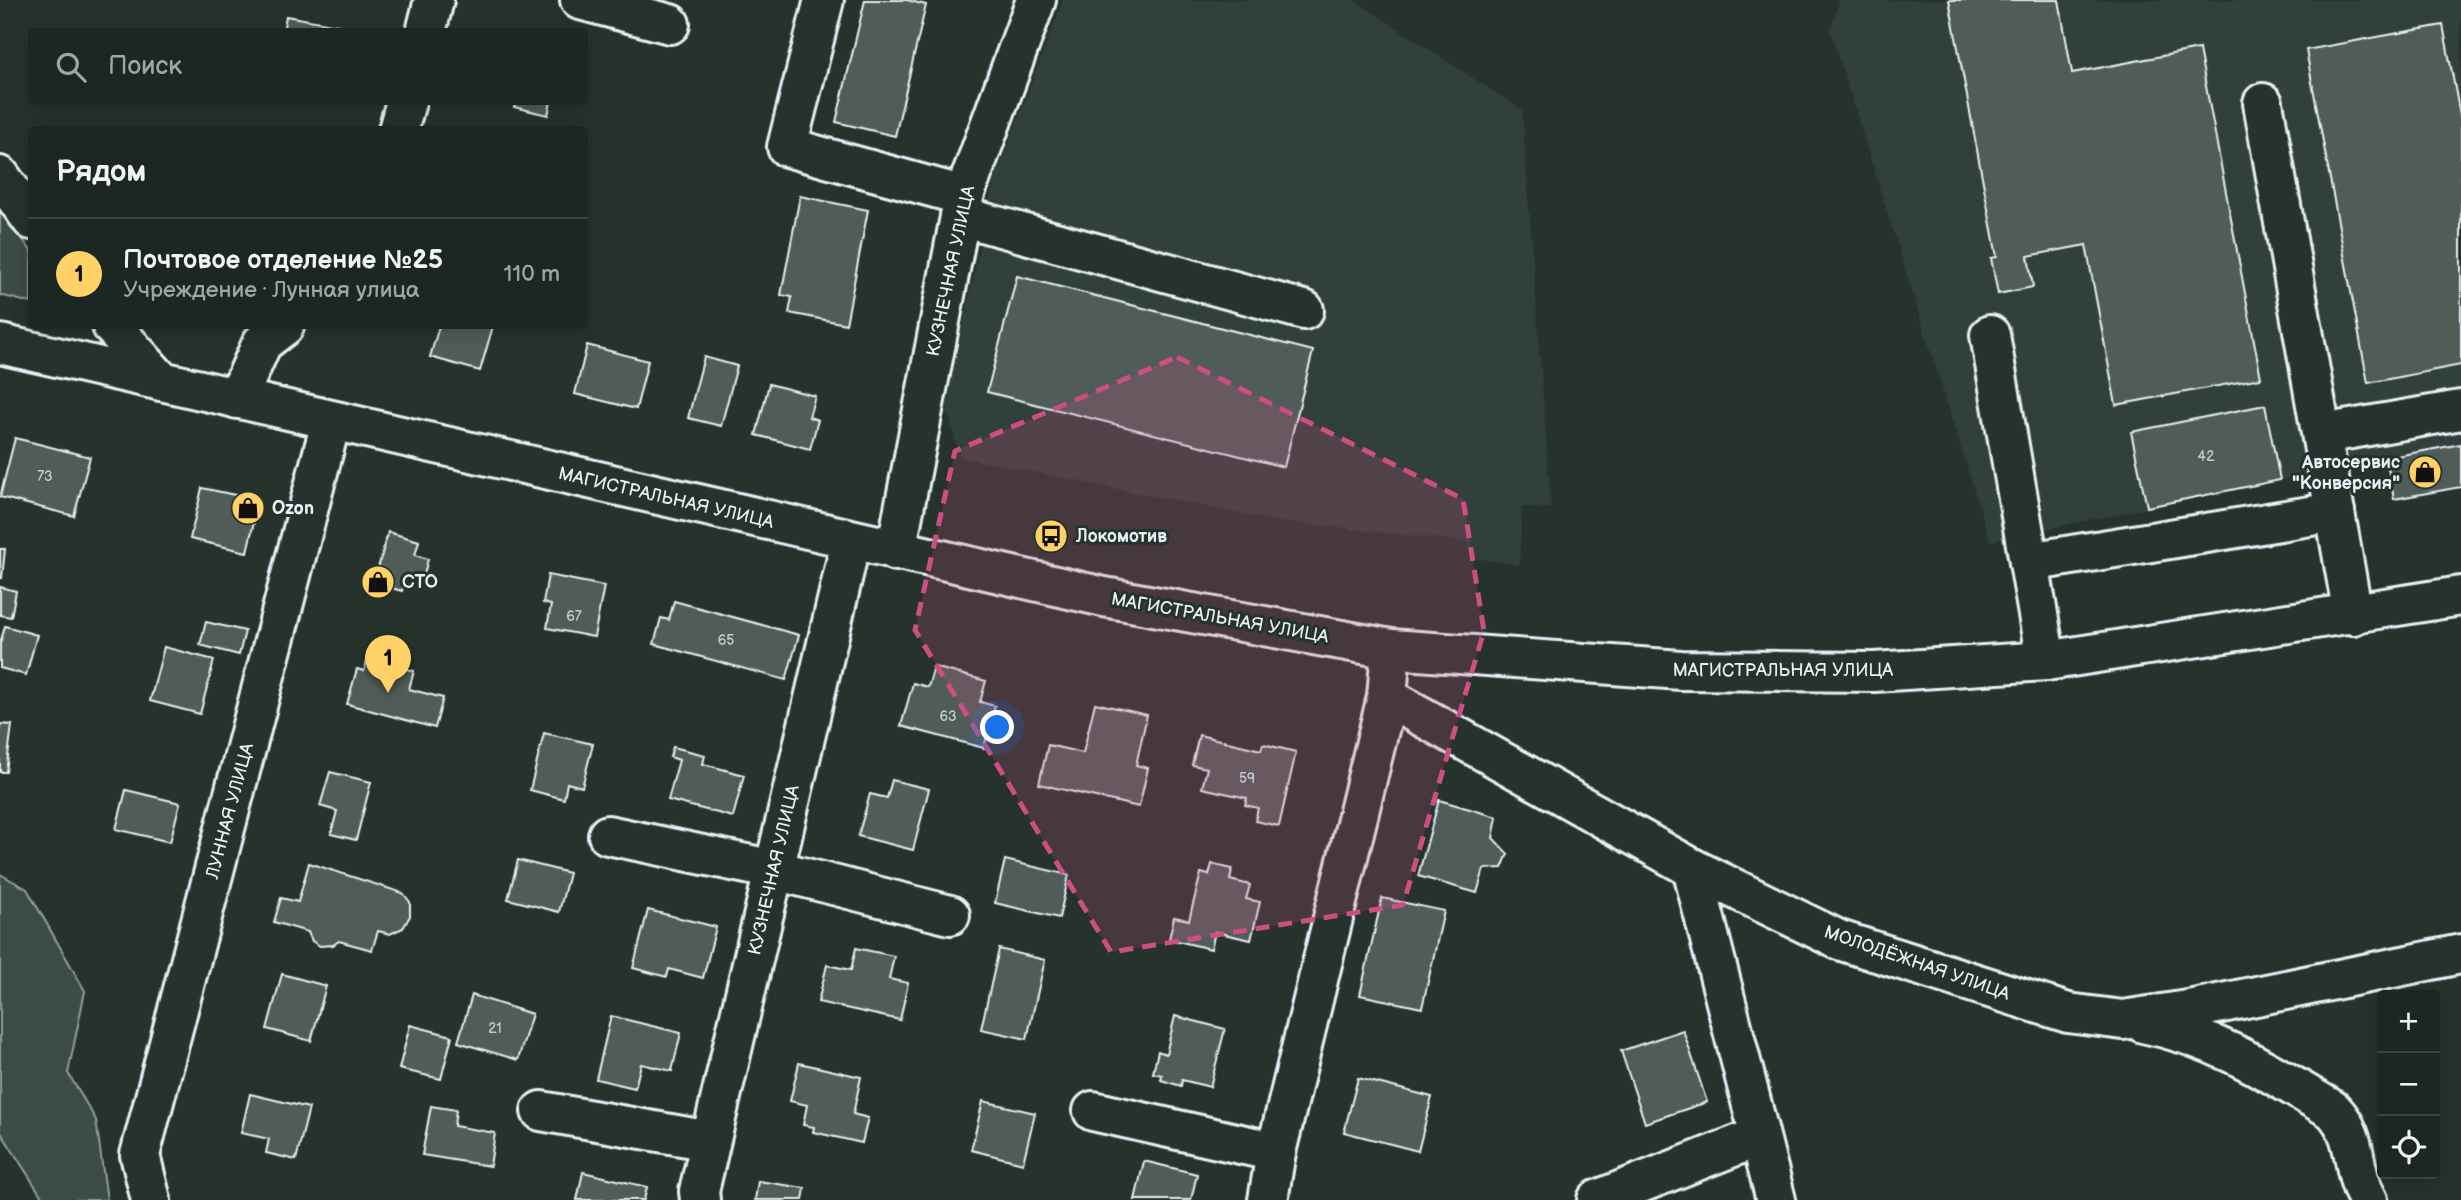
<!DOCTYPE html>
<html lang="ru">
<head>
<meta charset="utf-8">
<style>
  :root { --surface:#1c2622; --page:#252e2a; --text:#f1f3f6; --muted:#a0a5a5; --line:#3a4340; --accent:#ffd166 }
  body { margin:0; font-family:"Balsamiq Sans",sans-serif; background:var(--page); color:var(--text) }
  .controls { position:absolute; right:21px; bottom:21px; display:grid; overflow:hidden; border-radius:7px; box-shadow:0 4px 18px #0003 }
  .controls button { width:63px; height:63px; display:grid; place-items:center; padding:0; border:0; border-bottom:2px solid var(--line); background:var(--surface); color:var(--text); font:35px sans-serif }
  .you { position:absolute; left:998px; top:728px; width:24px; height:24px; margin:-18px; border:5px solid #fff; border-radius:50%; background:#1a73e8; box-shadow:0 0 0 10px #1a73e833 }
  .badge { display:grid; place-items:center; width:46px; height:46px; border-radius:50%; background:var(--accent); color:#111; font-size:23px; font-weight:700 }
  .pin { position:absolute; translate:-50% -58px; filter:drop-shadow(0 2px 4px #0008) }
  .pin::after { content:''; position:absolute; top:37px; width:24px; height:21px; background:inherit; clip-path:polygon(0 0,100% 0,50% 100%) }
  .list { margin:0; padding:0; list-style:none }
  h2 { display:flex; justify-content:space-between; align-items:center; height:91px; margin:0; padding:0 28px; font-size:30px }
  h2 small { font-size:23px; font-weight:400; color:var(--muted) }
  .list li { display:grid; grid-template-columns:46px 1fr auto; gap:21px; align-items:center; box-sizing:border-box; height:112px; padding:0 28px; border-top:2px solid var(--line) }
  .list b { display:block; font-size:26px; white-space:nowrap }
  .list p { margin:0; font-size:23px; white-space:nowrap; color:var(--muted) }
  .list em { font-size:23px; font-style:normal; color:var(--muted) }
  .icon { flex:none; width:38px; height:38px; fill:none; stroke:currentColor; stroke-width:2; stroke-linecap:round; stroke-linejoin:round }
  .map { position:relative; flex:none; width:2461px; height:1200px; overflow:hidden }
  .search { position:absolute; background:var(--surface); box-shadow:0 4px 18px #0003; left:28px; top:28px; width:560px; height:77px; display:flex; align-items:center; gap:18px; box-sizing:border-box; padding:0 24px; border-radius:7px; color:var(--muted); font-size:26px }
  .panel { position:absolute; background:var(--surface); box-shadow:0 4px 18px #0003; left:28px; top:126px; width:560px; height:203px; border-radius:7px }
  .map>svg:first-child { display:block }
</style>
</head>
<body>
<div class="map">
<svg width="2461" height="1200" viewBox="0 0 2461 1200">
  <rect width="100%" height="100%" fill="#26332d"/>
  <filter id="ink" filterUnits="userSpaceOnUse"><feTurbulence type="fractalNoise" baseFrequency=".0143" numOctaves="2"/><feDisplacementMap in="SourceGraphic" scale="14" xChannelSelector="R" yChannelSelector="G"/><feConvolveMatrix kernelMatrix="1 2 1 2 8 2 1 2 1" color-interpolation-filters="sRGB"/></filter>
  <g filter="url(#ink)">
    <g fill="#333f3a">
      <polygon points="1063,0 1354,0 1522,110 1551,508 1522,507 1519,565 1476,558 1467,542 1276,521 960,457 946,405 993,184"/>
      <polygon points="1840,0 2461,0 2461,487 2394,499 2386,458 1990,541 1830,29"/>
    </g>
    <g fill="#3e4b47" stroke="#939ea0" stroke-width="2">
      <polygon points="0,208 31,251 31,303 0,295"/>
      <polygon points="0,874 27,889 85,991 68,1073 96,1120 107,1200 44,1200 0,1131"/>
    </g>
    <g fill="#505c59" stroke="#e8f1f8" stroke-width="2">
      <polygon points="865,0 907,0 926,5 895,136 836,122"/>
      <polygon points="1949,0 2059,0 2072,73 2199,49 2261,378 2116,405 2086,245 2028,256 2033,287 1998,294 1991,258 1997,257"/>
      <polygon points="286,16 343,26 342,32 283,32"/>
      <polygon points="2443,25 2461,120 2461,365 2368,383 2306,50"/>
      <polygon points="515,102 551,102 548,115 514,107"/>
      <polygon points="800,196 868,210 846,324 789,313 792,297 781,295"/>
      <polygon points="1017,276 1313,351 1284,467 987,392"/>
      <polygon points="439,326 493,326 480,371 430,357"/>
      <polygon points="587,345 648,361 636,409 575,394"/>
      <polygon points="704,357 737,366 721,426 688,418"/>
      <polygon points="769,384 815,396 809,417 818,420 810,449 756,435"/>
      <polygon points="2265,405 2280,480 2147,507 2131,432"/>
      <polygon points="15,438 90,457 74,516 0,497"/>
      <polygon points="2461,444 2461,487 2394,499 2386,458"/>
      <polygon points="202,488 259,500 247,552 190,539"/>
      <polygon points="388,532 419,541 415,555 428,559 422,583 406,578 402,591 374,583"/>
      <polygon points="0,549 5,549 2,578 0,578"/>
      <polygon points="548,575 604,586 594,637 547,628 551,605 543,603"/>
      <polygon points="0,587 16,591 11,617 0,615"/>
      <polygon points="674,601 799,635 786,680 654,644 661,618 669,620"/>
      <polygon points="206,622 245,631 239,655 200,645"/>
      <polygon points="5,626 37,635 26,675 0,668 0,644"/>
      <polygon points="164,647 214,660 200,714 150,701"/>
      <polygon points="368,658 414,671 409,689 443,698 435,728 347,704 357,669 364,671"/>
      <polygon points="934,667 986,681 980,702 995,706 984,748 901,726 913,683 928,687"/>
      <polygon points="1095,703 1147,715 1136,765 1148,768 1139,807 1039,784 1048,745 1083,753"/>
      <polygon points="0,724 12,725 6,772 0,772"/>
      <polygon points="544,733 593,744 582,787 567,783 564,799 530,790"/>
      <polygon points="1199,735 1261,750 1263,744 1296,752 1279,826 1255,821 1258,808 1245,805 1247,798 1202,788 1207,768 1192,765"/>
      <polygon points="673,747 705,755 703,764 744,775 733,817 668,800 679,760 670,757"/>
      <polygon points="330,772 371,782 356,840 331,834 337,811 320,806"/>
      <polygon points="892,780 929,789 913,850 858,836 870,794 887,798"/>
      <polygon points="126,790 180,803 170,842 116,829"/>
      <polygon points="1439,800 1497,817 1493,838 1508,854 1502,868 1484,869 1477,893 1418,876"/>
      <polygon points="518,860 569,873 559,912 508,899"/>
      <polygon points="1005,860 1069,875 1059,918 995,903"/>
      <polygon points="309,863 403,893 410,902 410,916 403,928 390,934 378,931 372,950 339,941 333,945 320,946 312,941 308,932 274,922 281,898 298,902"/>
      <polygon points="1212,864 1232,869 1230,880 1250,885 1246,899 1260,902 1251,940 1215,932 1211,949 1169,939 1174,917 1189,920 1201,873 1209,875"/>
      <polygon points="1382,898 1444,911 1422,1008 1360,995"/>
      <polygon points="648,910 716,927 703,978 669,969 667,977 633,968"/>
      <polygon points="856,948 894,956 889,979 908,983 900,1020 818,1002 827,965 851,970"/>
      <polygon points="999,949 1045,960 1027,1039 981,1029"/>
      <polygon points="282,974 326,986 311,1041 267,1029"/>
      <polygon points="472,995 532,1014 518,1060 458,1042"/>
      <polygon points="611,1016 681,1033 672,1071 641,1064 635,1088 596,1079"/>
      <polygon points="1175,1016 1225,1029 1210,1087 1182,1080 1181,1086 1161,1080 1162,1075 1153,1073 1158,1051 1166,1054"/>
      <polygon points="410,1025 452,1036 441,1079 399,1069"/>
      <polygon points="1683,1030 1707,1102 1645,1123 1621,1051"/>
      <polygon points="799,1063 861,1077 853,1114 868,1118 862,1143 813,1132 814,1127 803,1125 807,1105 790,1101"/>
      <polygon points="1358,1078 1432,1097 1418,1151 1344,1132"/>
      <polygon points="250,1094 309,1108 296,1160 266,1153 269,1139 241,1133"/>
      <polygon points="983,1101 1035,1113 1023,1163 971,1150"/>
      <polygon points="431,1106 456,1110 454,1126 495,1133 490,1166 422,1155"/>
      <polygon points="1144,1161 1197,1174 1191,1200 1135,1200"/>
      <polygon points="583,1172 647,1187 644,1200 577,1200"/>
      <polygon points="758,1181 805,1188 803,1200 755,1200"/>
    </g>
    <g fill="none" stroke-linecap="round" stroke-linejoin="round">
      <defs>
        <g id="minor">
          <polyline points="580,0 670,24"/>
          <polyline points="824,0 787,147 964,196"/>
          <polyline points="426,32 434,0"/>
          <polyline points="2263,103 2353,615"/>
          <polyline points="398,130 406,102"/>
          <polyline points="0,176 32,220"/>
          <polyline points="960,216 1304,310"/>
          <polyline points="112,326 161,381"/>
          <polyline points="1990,335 2046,661"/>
          <polyline points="237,399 262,343 284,326"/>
          <polyline points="2322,434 2461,410"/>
          <polyline points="896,551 964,196 1036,0"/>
          <polyline points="2029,562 2335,512"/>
          <polyline points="1391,649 1387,697 1692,868 1839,940 2068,1013 2123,1020 2188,1010 2461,954"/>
          <polyline points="608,835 775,870 950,915"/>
          <polyline points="1692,868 1776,1200"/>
          <path d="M2143,1023C2215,1037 2271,1073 2333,1110C2360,1138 2350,1170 2368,1200"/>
          <polyline points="541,1111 710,1141"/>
          <polyline points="1093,1111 1276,1152"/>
          <polyline points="151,1200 140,1155 331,422"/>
          <polyline points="700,1200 699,1191 851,541"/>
          <polyline points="1268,1200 1276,1152 1387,697"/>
          <polyline points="1597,1200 1758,1137"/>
        </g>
        <polyline id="major" points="0,344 1104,597 1391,649 1681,670 1874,672 2046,661 2461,596"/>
      </defs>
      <use href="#minor" stroke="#e8f1f8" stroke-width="44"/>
      <use href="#major" stroke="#e8f1f8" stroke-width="44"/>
      <use href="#minor" stroke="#26332d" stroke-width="38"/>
      <use href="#major" stroke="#26332d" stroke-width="38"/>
    </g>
  </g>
  <path fill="#cc4e82" fill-opacity="0.2" stroke="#cc4e82" stroke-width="5" stroke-dasharray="14 9" stroke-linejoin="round" d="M1177,357L1463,499L1484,631L1403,905L1111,952L915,630L955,451Z"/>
  <defs>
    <symbol id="shop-disc" viewBox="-11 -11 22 22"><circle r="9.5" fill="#ffd166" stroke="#26332d"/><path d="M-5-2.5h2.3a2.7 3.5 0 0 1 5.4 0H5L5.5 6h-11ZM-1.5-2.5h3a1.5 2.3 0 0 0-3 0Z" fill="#111"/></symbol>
    <symbol id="bus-disc" viewBox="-11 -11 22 22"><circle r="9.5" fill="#ffd166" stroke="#26332d"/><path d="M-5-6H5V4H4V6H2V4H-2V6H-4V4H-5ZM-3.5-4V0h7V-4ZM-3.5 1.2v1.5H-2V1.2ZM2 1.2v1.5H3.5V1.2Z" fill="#111"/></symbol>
  </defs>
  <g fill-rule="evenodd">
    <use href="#shop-disc" x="2406" y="453" width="38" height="38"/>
    <use href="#shop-disc" x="229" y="489" width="38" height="38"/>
    <use href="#bus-disc" x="1032" y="517" width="38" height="38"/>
    <use href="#shop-disc" x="359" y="563" width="38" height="38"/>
  </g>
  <g text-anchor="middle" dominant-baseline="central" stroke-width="6" stroke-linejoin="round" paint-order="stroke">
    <g font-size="14" fill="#c2ccd0">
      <text x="2206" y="456">42</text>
      <text x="45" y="476">73</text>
      <text x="574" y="616">67</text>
      <text x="726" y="640">65</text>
      <text x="948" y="716">63</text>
      <text x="1247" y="778">59</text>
      <text x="495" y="1028">21</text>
    </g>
    <g font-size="18" fill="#e8f1f8" stroke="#26332d">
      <text transform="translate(951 271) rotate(-78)">КУЗНЕЧНАЯ УЛИЦА</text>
      <text transform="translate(666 498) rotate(13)">МАГИСТРАЛЬНАЯ УЛИЦА</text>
      <text transform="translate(1220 618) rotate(10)">МАГИСТРАЛЬНАЯ УЛИЦА</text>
      <text x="1783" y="670">МАГИСТРАЛЬНАЯ УЛИЦА</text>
      <text transform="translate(230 811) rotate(-75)">ЛУННАЯ УЛИЦА</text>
      <text transform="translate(774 870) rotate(-77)">КУЗНЕЧНАЯ УЛИЦА</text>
      <text transform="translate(1917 963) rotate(19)">МОЛОДЁЖНАЯ УЛИЦА</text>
    </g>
    <g font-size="18" font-weight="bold" fill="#e8f1f8" stroke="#26332d" text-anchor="start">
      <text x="2400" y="462" text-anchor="end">Автосервис<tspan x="2400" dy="21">"Конверсия"</tspan></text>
      <text x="272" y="508">Ozon</text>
      <text x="1076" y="536">Локомотив</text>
      <text x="402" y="582">СТО</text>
    </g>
  </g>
</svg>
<div class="controls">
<button>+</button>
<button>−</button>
<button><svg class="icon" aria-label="locate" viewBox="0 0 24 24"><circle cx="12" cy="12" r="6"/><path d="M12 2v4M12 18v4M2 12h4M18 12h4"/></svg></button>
</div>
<div class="you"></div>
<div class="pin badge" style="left:388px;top:693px">1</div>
<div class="search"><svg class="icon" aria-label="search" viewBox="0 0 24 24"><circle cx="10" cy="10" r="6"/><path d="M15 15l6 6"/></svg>Поиск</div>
<section class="panel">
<h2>Рядом<small></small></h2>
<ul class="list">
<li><span class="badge">1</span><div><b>Почтовое отделение №25</b><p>Учреждение · Лунная улица</p></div><em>110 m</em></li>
</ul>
</section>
</div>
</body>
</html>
